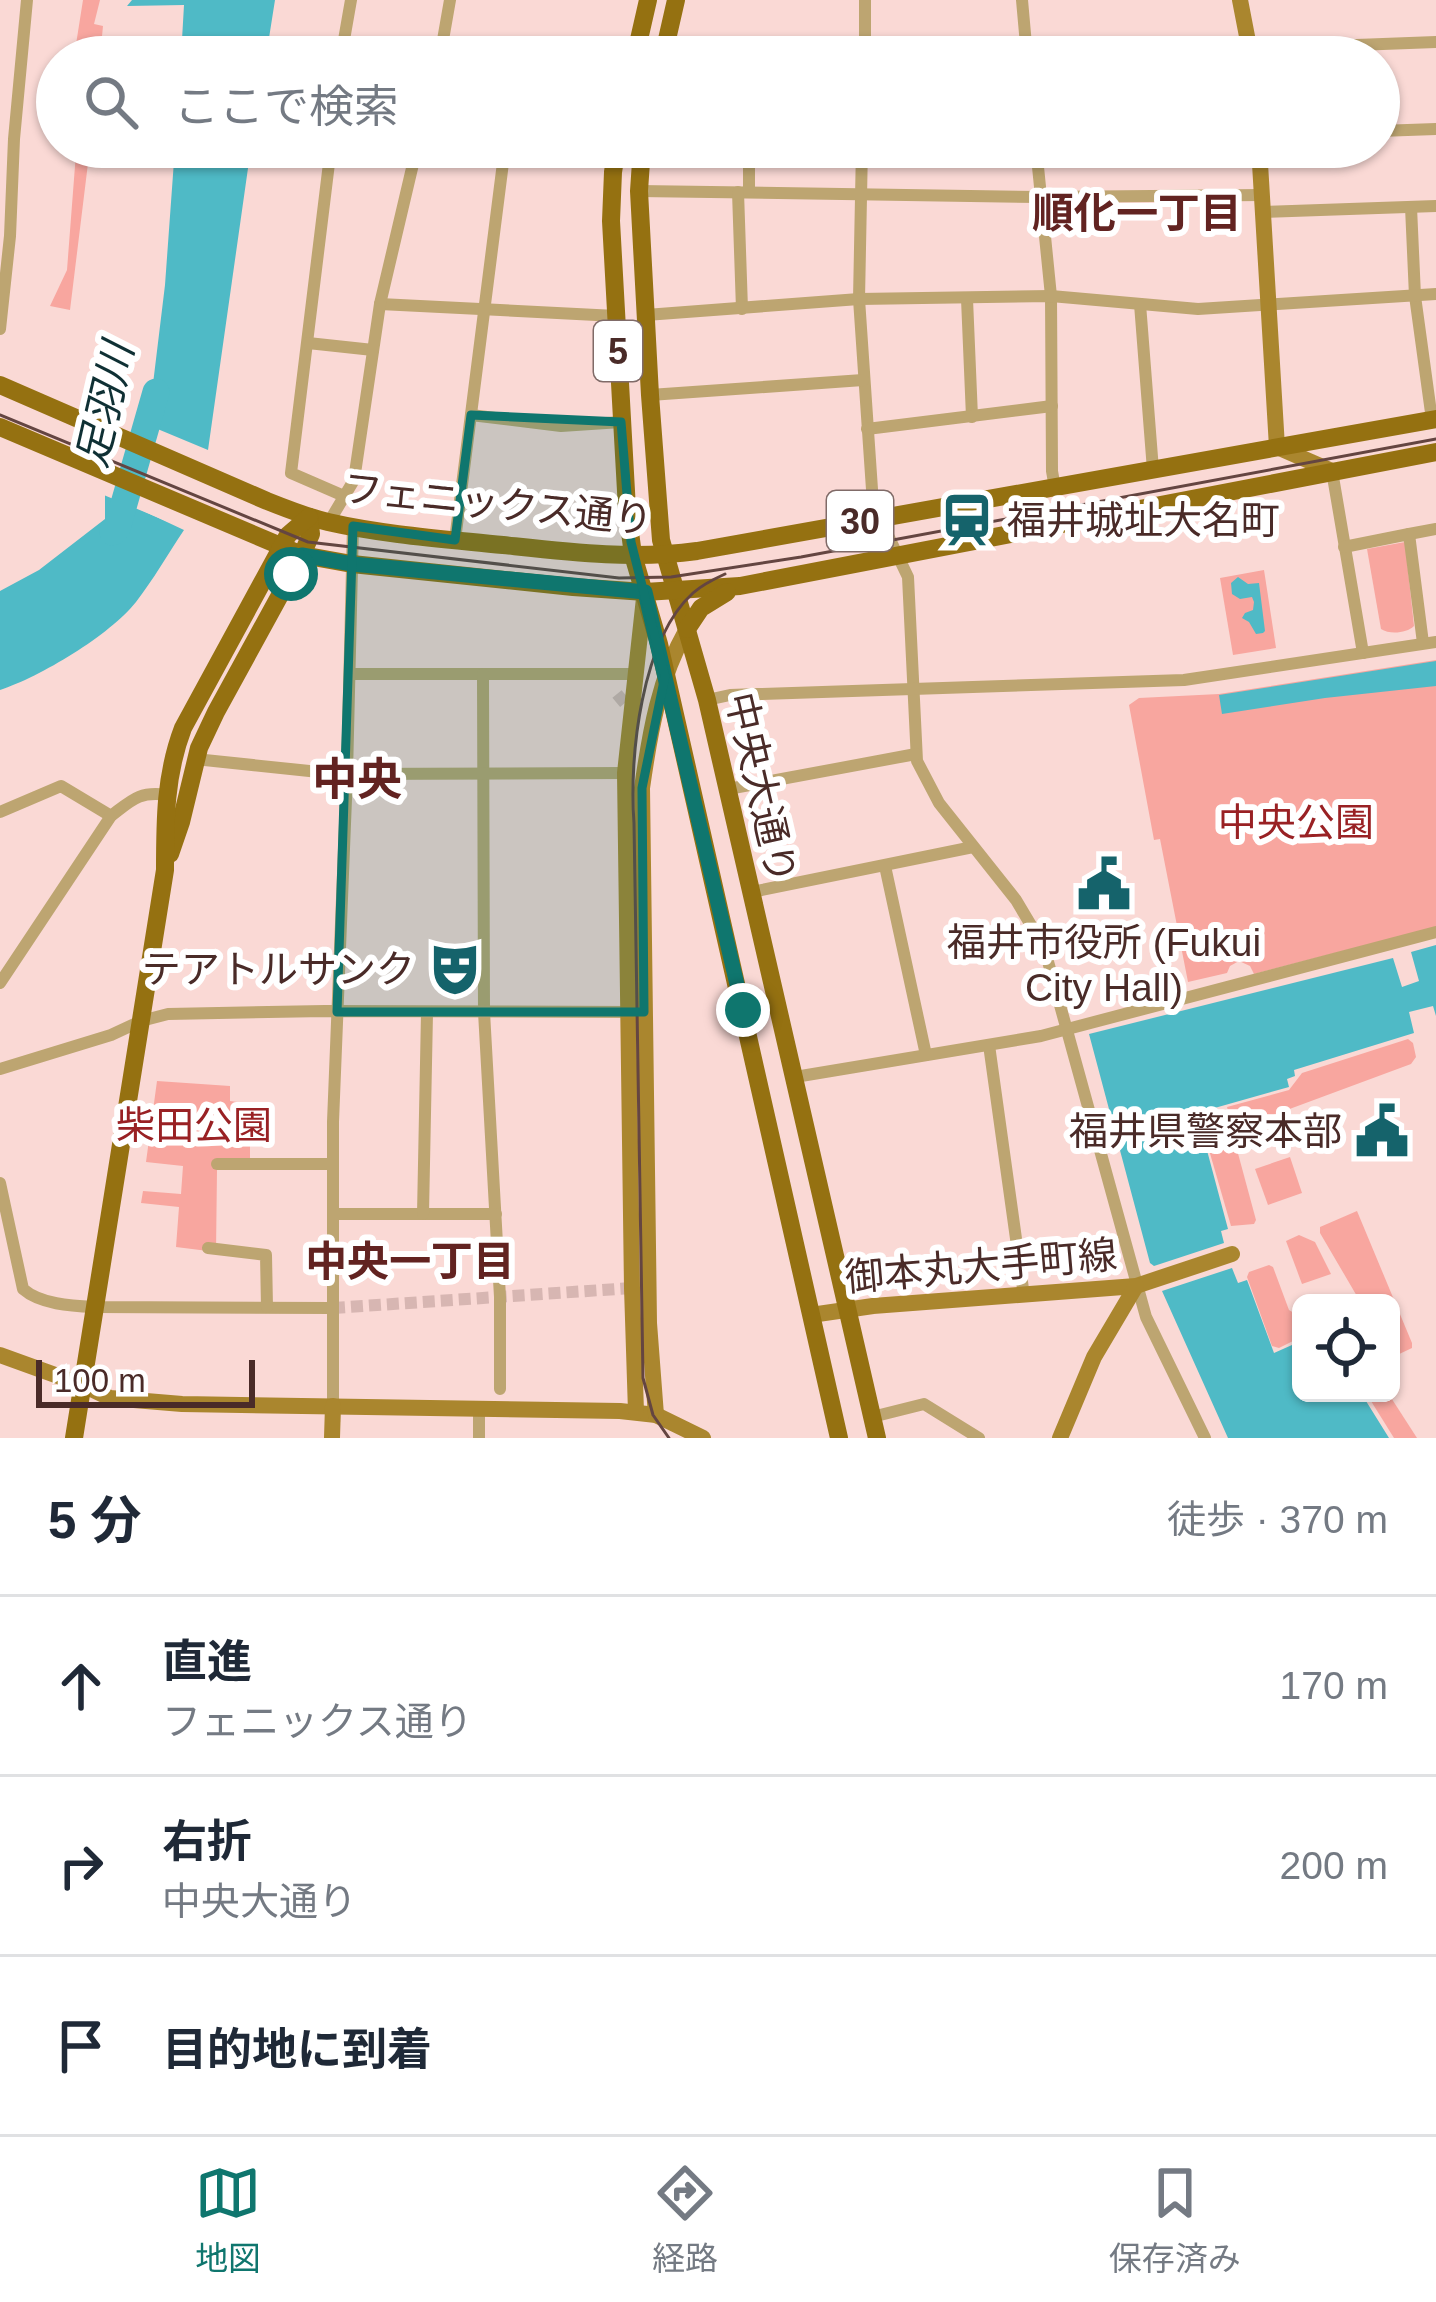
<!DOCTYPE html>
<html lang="ja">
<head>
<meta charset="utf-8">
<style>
  :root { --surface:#fff; --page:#f2f2f3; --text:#1f2937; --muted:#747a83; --line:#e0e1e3; --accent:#0f766e }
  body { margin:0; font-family:Arial,"Noto Sans JP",sans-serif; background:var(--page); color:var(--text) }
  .controls { position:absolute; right:36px; bottom:36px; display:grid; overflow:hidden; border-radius:18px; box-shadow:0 3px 9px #0004 }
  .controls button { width:108px; height:108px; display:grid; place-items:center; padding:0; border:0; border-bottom:3px solid var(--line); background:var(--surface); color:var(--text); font:60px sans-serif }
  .scale { position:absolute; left:36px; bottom:30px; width:219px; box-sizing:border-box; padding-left:12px; border:6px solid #4a2b28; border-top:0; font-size:33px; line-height:42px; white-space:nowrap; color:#4a2b28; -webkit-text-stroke:9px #fff; paint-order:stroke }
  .stop { position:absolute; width:36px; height:36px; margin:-27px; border:9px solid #0f766e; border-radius:50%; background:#fff }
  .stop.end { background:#0f766e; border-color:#fff; box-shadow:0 3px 12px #0008 }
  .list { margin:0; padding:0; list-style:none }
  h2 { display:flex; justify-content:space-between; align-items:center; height:156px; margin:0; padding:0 48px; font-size:51px }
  h2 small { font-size:39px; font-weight:400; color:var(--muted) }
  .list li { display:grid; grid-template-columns:78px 1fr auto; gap:36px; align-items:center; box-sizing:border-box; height:180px; padding:0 48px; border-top:3px solid var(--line) }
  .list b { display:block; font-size:45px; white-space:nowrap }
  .list p { margin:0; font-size:39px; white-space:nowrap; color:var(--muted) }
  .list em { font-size:39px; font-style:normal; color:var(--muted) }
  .icon { flex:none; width:66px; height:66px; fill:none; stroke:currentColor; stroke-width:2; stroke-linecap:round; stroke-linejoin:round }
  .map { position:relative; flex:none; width:1436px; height:1438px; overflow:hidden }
  .search { position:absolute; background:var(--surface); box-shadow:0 3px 9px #0004; left:36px; right:36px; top:36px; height:132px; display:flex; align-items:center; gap:30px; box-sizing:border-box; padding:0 42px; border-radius:66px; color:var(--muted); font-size:45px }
  .sheet { height:696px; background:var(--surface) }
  nav { display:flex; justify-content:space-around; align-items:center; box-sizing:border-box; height:168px; border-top:3px solid var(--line); background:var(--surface); font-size:33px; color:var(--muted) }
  nav a { display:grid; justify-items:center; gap:6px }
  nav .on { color:var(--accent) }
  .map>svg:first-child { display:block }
</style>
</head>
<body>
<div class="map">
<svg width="1436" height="1438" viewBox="0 0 1436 1438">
  <rect width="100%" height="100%" fill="#fad9d5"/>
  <g fill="#f8a69f">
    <polygon points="83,0 100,0 94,24 103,26 100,57 74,57"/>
    <polygon points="69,147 90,147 70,310 50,306 67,270 76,153"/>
    <path d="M1405,542L1414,626C1407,633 1390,635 1381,629L1367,549Z"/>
    <polygon points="1264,570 1276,648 1233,655 1220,578"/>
    <polygon points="1436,660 1436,927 1254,974 1250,966 1239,961 1230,966 1227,973 1188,982 1160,839 1154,840 1129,705 1139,698 1219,694"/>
    <polygon points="1408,1039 1413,1043 1416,1057 1411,1064 1233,1130 1227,1107 1289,1090 1302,1073"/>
    <polygon points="157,1081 230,1086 230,1101 245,1103 246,1132 250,1133 250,1170 217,1170 216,1252 176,1247 179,1207 141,1203 143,1191 181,1194 183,1166 146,1162"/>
    <polygon points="1233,1135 1256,1220 1254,1224 1231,1226 1207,1143"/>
    <polygon points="1290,1157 1302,1193 1268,1205 1255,1169"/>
    <polygon points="1357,1211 1412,1343 1412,1348 1395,1356 1391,1355 1391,1303 1361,1303 1320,1233 1320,1227"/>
    <polygon points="1299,1235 1315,1242 1331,1274 1302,1284 1286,1241"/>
    <polygon points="1269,1265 1273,1267 1289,1310 1294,1313 1301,1310 1301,1337 1279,1348 1272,1346 1247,1277 1249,1272"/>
    <polygon points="1366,1393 1388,1393 1417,1438 1394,1438"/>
  </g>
  <g fill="#4fbac6">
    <polygon points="132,0 275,0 266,57 181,57 184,5 127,6"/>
    <polygon points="175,147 251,147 208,450 148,425 165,285"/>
    <path d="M105,493L184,530C168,554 153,580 136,602C110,635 40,677 0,690V591L39,570L105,519Z"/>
    <polygon points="1238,577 1248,584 1259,583 1265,631 1263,633 1256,634 1249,622 1242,618 1245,613 1253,610 1254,602 1252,597 1240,599 1232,594 1231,583"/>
    <polygon points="1436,661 1436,686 1325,698 1222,714 1219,695"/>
    <polygon points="1436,945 1436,1016 1433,1006 1409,1012 1414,1033 1294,1070 1295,1076 1287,1079 1289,1087 1197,1113 1228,1229 1221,1231 1224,1243 1154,1266 1150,1263 1089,1034 1393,958 1402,987 1419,981 1411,952"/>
    <polygon points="1232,1268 1238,1283 1247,1280 1274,1353 1301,1341 1301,1393 1361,1393 1389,1438 1228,1438 1162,1291"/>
  </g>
  <polygon fill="#fad9d5" points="103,487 186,525 190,531 99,493"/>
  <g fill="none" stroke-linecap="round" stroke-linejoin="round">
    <polyline stroke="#4fbac6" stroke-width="27" points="113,532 117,528 156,392"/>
    <g stroke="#d7b6b2" stroke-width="12" stroke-dasharray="12 6" stroke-linecap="butt">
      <polyline points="617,694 633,713"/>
      <polyline points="333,1308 632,1288"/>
    </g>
    <g stroke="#bda571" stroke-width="12">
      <polyline points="1022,0 1027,56"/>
      <polyline points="444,43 523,47 637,46"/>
      <polyline points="664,49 749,53 1250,49 1436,42"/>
      <polyline points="341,57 351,0"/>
      <polyline points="440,57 450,0"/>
      <polyline points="865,57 865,0"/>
      <polyline points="1379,131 1436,129"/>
      <polyline points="331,147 291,473 344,496"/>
      <polyline points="862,147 859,299 873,504 908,577 917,761 939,803 1016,900 1044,947 1146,1317 1205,1438"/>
      <polyline points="1036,147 1051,296 1052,471 1055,488"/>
      <polyline points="639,191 1041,197 1262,195"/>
      <polyline points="738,192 742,309"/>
      <polyline points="749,192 749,147"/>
      <polyline points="1411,207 1415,296 1432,420"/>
      <polyline points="1263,212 1436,206"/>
      <polyline points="967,299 972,417"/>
      <polyline points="380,304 616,316"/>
      <polyline points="1140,304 1153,470"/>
      <polyline points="646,315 859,299 1051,296 1198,309 1436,294"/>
      <polyline points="0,329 10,236 14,139 27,0"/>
      <polyline points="308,343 373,350"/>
      <polyline points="650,395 863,380"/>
      <polyline points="471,415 561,426 621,422"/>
      <polyline points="867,429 1052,406"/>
      <polyline points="1332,471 1363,653"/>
      <polyline points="329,522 354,480 380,304 417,147"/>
      <polyline points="1409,534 1436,529"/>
      <polyline points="455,540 505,147"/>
      <polyline points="1344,547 1409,534 1423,643"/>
      <polyline points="350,674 634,674"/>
      <polyline points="483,674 484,1012 500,1297 500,1389"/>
      <polyline points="707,700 730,695 1184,680 1436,642"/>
      <polyline points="195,759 338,774 625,773"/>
      <polyline points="728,789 916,754"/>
      <polyline points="0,812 61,786 111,816"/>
      <polyline points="885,866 926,1055"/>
      <polyline points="752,892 973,847"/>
      <path d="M0,983L111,816C132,800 139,791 167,795"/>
      <polyline points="989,1045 1024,1296"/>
      <polyline points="0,1069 111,1035 141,1021 168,1014 325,1011 631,1012"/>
      <polyline points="795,1077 1041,1036 1436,932"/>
      <polyline points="217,1164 333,1164"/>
      <path d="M0,1183L23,1289C40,1304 71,1306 94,1307L333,1308"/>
      <polyline points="333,1214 496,1214"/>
      <polyline points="423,1214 427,1013"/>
      <polyline points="208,1248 266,1255 267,1307"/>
      <polyline points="333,1406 333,1122 347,774 353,526"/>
      <polyline points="872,1417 924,1404 979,1438"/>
      <polyline points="479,1438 479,1408"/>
    </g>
    <g stroke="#aa862e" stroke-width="16">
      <polyline points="1240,0 1251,57"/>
      <polyline points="1259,147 1277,447 1332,471"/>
      <polyline points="811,1315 873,1306 1136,1286 1232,1254"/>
      <polyline points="0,1355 83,1385 110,1398 182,1404 620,1411 656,1415 703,1438"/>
      <polyline points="636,1412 632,1288 625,773 644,598"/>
      <path d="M656,1415L649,1323L642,788C650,732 659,678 687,629"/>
      <polyline points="332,1438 333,1406"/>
      <polyline points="1060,1438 1094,1357 1136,1286"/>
    </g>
    <g stroke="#957111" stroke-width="18">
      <polyline points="635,57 648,0"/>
      <polyline points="663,57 676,0"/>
      <polyline points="617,147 613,172 611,221 627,509 633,555 659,644 839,1438"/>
      <polyline points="642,147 639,191 650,395 661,540 707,700 877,1438"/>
      <path d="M0,385L267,501C287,509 307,517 328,522C385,535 445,539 503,545C568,552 632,560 697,551L1436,419"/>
      <polyline points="0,427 302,555 352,564 573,587 645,592 740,586 1436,452"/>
      <polyline points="687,629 701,608 727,592"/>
      <polyline points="170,854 181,822 199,748 216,712 302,555 311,534 309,517"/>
      <path d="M74,1438L165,870C165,821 165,775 183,728L288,535L309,517"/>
    </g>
    <g stroke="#644541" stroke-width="3">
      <polyline points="0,415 308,542 619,578 671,577 801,557 1436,439"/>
      <path d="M669,1438L653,1415L643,1378L634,823C629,757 641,640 693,593C702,585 714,579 725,574"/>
    </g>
  </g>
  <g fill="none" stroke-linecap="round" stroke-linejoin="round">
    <polyline stroke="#0f766e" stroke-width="15" points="291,574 302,555 352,564 645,592 743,1010"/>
  </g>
  <path fill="#0f766e" fill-opacity="0.2" stroke="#0f766e" stroke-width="9" stroke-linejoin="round" d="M471,415L621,422L631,542L665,676L642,788L644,1012H337L353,526L455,540Z"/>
  <defs>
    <symbol id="station-bare" viewBox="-9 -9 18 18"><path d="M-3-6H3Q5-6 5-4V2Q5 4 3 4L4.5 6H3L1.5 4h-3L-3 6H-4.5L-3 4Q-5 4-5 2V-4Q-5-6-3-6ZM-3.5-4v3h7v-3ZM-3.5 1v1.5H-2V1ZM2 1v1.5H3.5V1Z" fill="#15636b" stroke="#fff" stroke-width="2.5" paint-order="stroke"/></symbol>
    <symbol id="civic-bare" viewBox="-9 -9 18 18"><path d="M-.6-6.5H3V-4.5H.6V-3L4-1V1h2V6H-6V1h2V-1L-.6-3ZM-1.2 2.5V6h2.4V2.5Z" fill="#15636b" stroke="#fff" stroke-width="2.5" paint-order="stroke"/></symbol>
    <symbol id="theatre-bare" viewBox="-9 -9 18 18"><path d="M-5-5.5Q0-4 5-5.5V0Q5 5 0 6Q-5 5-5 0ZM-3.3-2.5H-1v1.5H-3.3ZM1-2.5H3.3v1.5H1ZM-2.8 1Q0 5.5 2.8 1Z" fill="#15636b" stroke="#fff" stroke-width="2.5" paint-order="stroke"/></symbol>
  </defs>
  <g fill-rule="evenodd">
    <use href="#station-bare" x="929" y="482" width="76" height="76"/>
    <use href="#civic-bare" x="1066" y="846" width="76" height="76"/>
    <use href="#theatre-bare" x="417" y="931" width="76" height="76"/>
    <use href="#civic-bare" x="1344" y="1093" width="76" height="76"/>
  </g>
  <g text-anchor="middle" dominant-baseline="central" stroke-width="12" stroke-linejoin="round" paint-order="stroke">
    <g fill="#fff" stroke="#806b68" stroke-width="3">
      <rect x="594" y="321" width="48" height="60" rx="9"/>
      <rect x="827" y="491" width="66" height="60" rx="9"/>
    </g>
    <g font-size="36" font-weight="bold" fill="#4a2b28">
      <text x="618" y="351">5</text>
      <text x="860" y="521">30</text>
    </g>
    <g font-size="39" fill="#4a2b28" stroke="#fff">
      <text transform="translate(498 504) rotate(6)">フェニックス通り</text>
      <text transform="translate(761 788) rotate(77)">中央大通り</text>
      <text transform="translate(981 1266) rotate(-5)">御本丸大手町線</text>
    </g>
    <g font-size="39" fill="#4a2b28" stroke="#fff" text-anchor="end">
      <text x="1007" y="520" text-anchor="start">福井城址大名町</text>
      <text x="1104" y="942" text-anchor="middle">福井市役所 (Fukui<tspan x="1104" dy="45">City Hall)</tspan></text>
      <text x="415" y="969">テアトルサンク</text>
      <text x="1342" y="1131">福井県警察本部</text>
    </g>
    <g font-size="39" fill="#992124" stroke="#fff">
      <text x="1296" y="822">中央公園</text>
      <text x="194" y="1125">柴田公園</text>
    </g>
    <g font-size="42" font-weight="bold" fill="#622321" stroke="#fff">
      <text x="1137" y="213">順化一丁目</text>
      <text x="410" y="1261">中央一丁目</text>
    </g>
    <g font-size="42" font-style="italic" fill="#0f3034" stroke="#fff">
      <text transform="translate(105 405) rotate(-77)">足羽川</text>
    </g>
    <g font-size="45" font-weight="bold" fill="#622321" stroke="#fff">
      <text x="357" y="779">中央</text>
    </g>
  </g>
</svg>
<div class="controls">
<button><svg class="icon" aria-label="locate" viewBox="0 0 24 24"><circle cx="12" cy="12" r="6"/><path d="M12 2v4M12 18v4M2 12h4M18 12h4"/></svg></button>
</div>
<div class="scale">100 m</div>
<div class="stop" style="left:291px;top:574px"></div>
<div class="stop end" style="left:743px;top:1010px"></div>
<div class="search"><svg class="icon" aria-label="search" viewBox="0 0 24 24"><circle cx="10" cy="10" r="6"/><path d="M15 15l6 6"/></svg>ここで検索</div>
</div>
<section class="sheet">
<h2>5 分<small>徒歩 · 370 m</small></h2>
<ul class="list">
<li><svg class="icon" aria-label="ahead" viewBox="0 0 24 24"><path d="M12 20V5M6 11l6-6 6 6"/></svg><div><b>直進</b><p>フェニックス通り</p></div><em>170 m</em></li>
<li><svg class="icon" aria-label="right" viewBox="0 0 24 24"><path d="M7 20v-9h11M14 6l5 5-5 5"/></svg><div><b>右折</b><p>中央大通り</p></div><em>200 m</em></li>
<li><svg class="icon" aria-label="arrive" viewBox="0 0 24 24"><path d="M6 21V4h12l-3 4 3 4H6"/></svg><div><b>目的地に到着</b></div></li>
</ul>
</section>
<nav>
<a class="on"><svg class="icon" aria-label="map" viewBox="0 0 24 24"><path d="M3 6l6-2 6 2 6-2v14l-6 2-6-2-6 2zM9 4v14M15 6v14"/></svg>地図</a>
<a><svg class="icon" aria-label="directions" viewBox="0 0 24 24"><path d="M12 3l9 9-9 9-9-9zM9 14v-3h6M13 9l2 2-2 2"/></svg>経路</a>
<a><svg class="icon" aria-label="saved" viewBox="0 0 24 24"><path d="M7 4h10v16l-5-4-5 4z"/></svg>保存済み</a>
</nav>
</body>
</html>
